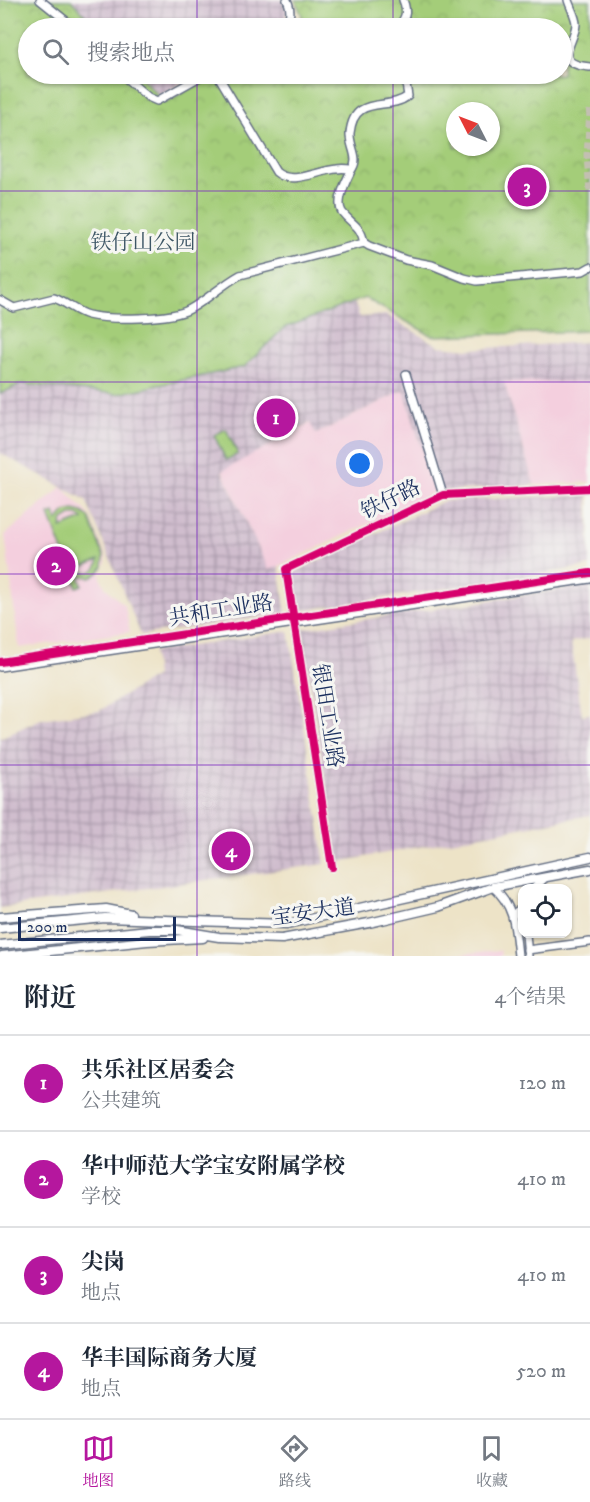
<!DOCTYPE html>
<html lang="zh">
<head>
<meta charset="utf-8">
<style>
  :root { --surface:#fff; --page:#f2f2f3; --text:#1f2937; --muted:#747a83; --line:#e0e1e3; --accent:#b5179e }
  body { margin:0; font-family:"IM FELL DW Pica","Noto Serif SC",serif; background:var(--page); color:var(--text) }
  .controls { position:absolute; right:18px; bottom:18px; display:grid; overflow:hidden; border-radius:12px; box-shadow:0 2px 4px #0004 }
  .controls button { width:54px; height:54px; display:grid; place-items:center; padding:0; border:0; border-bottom:2px solid var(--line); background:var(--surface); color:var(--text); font:30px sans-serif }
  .compass { position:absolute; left:446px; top:102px; width:54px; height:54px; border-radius:50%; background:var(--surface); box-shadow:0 2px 4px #0004; rotate:312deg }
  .scale { position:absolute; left:18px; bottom:15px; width:158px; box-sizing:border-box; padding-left:6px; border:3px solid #1b2f5e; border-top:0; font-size:16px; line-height:21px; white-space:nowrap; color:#1b2f5e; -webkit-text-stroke:4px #f6f6f2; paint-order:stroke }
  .you { position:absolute; left:360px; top:464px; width:21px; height:21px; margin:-15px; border:4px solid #fff; border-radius:50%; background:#1a73e8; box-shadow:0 0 0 9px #1a73e833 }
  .badge { display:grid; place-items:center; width:39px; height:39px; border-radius:50%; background:var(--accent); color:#fff; font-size:20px; font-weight:700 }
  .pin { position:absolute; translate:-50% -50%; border:3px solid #fff; box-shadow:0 2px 6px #0006 }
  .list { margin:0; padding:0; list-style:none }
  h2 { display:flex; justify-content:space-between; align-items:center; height:78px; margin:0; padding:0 24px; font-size:26px }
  h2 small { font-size:20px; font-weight:400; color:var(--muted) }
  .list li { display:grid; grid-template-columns:39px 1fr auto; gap:18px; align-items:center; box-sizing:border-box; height:96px; padding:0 24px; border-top:2px solid var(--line) }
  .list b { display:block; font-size:22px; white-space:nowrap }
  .list p { margin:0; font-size:20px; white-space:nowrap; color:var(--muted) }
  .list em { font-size:20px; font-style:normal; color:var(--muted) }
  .icon { flex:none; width:33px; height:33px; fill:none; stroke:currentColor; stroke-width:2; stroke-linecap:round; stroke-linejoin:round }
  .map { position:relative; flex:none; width:590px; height:956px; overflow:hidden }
  .search { position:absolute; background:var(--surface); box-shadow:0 2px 4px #0004; left:18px; right:18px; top:18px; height:66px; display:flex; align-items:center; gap:15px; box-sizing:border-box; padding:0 21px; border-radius:33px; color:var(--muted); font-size:22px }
  .sheet { height:462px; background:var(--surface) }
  nav { display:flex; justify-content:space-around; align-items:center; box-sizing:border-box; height:84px; border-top:2px solid var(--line); background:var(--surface); font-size:16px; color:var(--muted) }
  nav a { display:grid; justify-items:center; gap:3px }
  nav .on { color:var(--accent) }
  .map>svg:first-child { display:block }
</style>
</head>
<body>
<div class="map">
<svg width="590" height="956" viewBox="0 0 590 956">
  <defs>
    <pattern id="industrial-grid" width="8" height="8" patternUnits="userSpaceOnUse" patternTransform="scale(1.5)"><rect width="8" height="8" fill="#d0bdce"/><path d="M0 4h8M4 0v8" fill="none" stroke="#a89aaa"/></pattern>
    <pattern id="park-crowns" width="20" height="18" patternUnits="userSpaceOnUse" patternTransform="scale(1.5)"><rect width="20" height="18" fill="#a4cd79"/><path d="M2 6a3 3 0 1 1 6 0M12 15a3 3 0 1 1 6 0" fill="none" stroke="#8db06b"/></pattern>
    <pattern id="water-ripples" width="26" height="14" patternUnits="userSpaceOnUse" patternTransform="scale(1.5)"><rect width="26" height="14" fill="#64b9e0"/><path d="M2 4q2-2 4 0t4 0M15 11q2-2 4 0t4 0" fill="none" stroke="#5297b9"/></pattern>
  </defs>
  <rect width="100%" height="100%" fill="#f6f6f2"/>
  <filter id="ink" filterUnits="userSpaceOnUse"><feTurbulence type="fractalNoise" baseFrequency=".0167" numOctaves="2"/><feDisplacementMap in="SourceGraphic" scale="12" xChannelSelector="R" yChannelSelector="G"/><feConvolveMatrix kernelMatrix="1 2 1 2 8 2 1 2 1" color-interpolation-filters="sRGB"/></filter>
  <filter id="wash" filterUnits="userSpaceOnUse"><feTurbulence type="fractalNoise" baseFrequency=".008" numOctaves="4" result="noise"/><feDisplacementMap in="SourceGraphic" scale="24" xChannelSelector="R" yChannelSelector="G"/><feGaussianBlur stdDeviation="1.35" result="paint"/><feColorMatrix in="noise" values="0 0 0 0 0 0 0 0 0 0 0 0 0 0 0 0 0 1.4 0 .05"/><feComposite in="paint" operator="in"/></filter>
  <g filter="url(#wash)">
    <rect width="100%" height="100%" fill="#ede3c7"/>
    <g fill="#f4cfde">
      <polygon points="504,382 590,382 590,482 534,485"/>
      <polygon points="404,390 435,492 269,571 222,470 311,423 316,434"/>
      <polygon points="62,487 89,514 106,557 106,562 100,572 101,579 106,588 125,606 130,632 19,648 5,535"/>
      <polygon points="500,950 501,956 441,956"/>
    </g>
    <g fill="url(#industrial-grid)">
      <polygon points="71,0 283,0 287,11 285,20 274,28 97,28"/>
      <polygon points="138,74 197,74 160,95"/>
      <polygon points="354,302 360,317 386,315 439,346 469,349 590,342 590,382 504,382 534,485 435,492 404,390 316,434 310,423 222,471 269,570 279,566 286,613 141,635 86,500 0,453 0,394 21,384 117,394 244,367 284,328"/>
      <polygon points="588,495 590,566 299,611 293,573 444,501"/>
      <polygon points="590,585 590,638 571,642 582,715 590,714 590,815 338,862 302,629"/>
      <polygon points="289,631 325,864 0,908 0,738 41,719 99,711 156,676 153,652"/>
    </g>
    <path fill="url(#park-crowns)" stroke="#607e6c" stroke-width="1.5" fill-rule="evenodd" d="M0,0H71L97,28H28V74H138L164,102L168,101L215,74H562V28H289L301,20L302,15L295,0H590V331L432,336L365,298L284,328L244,367L117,394L21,384L0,394ZM455,111H491V147H455Z"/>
    <g fill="#a4cd79" stroke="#607e6c" stroke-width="1.5" fill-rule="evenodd">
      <polygon points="226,429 238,454 226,460 214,435"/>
      <path d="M74,510L82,512L89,517L104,557L103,566L98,573L91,577L79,576L82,585L77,587L49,515L54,513L57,521L65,512ZM71,515H77L83,519L61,528L63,520ZM99,560C97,572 87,576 77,569Z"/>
    </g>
    <path fill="url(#water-ripples)" stroke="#40749f" stroke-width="1.5" d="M240,74H292L295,79L285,86C273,80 260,84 247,81Z"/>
  </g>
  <g filter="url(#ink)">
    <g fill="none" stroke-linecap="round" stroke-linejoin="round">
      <polyline stroke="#c3bfb2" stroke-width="7" stroke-dasharray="7 3.5" stroke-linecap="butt" points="590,110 587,156 590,192"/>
      <defs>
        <g id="minor">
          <polyline points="40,0 75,28"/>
          <path d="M568,0C570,7 576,17 576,24C575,43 550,64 590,67"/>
          <path d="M280,28C291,22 292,10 287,0"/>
          <path d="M395,28C406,20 408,12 403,0"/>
          <polyline points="121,74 148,97 157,101 205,74"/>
          <path d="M217,74L276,172C292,186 319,170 337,169C342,168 347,169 352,169C360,158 349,146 350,133C354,93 388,112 408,96L406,84L395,74"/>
          <path d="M352,169C347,179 335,201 342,212C352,225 361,225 364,243L369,246L406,260L432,265L464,278L477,281L583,271L590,267"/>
          <path d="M0,300L14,308L54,298C66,302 76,312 88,315C109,320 171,320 190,309C208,299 222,285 240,275L364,243"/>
          <polyline points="406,374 443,495"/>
          <polyline points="0,662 590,573"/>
          <polyline points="0,667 590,579"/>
          <polyline points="332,867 286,569 443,495 590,488"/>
          <path d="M493,887C515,906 515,929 518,956"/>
          <polyline points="534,888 545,878"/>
          <polyline points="513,916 517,911 522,912"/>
          <polyline points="526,934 528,956"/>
          <polyline points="527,950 590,942"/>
        </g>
        <g id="major">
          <polyline points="0,917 106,909 131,914"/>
          <polyline points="0,928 105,918 287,924 590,857"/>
          <polyline points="0,945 149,930 177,930 219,937 282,939 369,923 438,907 493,887 590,869"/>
          <polyline points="2,956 147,941 203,938"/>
        </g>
      </defs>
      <use href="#minor" stroke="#646e83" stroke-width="10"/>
      <use href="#major" stroke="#646e83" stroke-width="11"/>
      <use href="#minor" stroke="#fff" stroke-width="7"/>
      <use href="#major" stroke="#fff" stroke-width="8"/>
      <defs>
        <g id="cycleway">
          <polyline points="0,662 590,573"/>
          <polyline points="332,867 286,569 443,495 590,488"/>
        </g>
      </defs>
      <use href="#cycleway" stroke="#f6f6f2" stroke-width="11"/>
      <use href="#cycleway" stroke="#d6006c" stroke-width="8"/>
    </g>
  </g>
  <path fill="none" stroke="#7b2cbf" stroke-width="1.5" stroke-opacity="0.55" d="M197,0V28M393,0V28M197,74V956M393,74V956M0,191H590M0,382H590M0,574H590M0,765H590"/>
  <g text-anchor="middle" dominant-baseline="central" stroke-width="6" stroke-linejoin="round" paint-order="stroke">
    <g font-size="21" fill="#3d5665" stroke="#f6f6f2">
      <text x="143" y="243">铁仔山公园</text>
    </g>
    <g font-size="21" fill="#1b2f5e" stroke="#f6f6f2">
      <text transform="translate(391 500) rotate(-26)">铁仔路</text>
      <text transform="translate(221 611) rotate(-9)">共和工业路</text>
      <text transform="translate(327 716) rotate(81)">银田工业路</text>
      <text transform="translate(313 913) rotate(-8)">宝安大道</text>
    </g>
  </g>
</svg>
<div class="controls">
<button><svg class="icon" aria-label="locate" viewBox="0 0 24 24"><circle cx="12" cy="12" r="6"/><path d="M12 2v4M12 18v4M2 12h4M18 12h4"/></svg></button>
</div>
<svg class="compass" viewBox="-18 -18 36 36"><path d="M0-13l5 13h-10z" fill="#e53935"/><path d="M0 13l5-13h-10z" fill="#747a83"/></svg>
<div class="scale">200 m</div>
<div class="you"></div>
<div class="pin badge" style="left:276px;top:418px">1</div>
<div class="pin badge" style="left:56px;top:566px">2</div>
<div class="pin badge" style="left:527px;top:187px">3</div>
<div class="pin badge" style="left:231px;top:851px">4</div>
<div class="search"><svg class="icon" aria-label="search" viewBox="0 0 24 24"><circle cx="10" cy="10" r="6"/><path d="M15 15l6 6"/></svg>搜索地点</div>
</div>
<section class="sheet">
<h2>附近<small>4个结果</small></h2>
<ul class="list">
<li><span class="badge">1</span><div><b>共乐社区居委会</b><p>公共建筑</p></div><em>120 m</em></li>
<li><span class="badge">2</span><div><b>华中师范大学宝安附属学校</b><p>学校</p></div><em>410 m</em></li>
<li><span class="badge">3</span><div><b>尖岗</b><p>地点</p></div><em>410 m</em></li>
<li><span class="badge">4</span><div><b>华丰国际商务大厦</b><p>地点</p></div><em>520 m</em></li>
</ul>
</section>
<nav>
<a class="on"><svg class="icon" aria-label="map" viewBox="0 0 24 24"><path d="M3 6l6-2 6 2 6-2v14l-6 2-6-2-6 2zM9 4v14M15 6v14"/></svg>地图</a>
<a><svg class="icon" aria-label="directions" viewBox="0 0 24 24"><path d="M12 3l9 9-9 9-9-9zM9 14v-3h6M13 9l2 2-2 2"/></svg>路线</a>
<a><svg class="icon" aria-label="saved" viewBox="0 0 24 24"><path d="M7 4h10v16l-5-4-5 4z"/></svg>收藏</a>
</nav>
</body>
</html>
